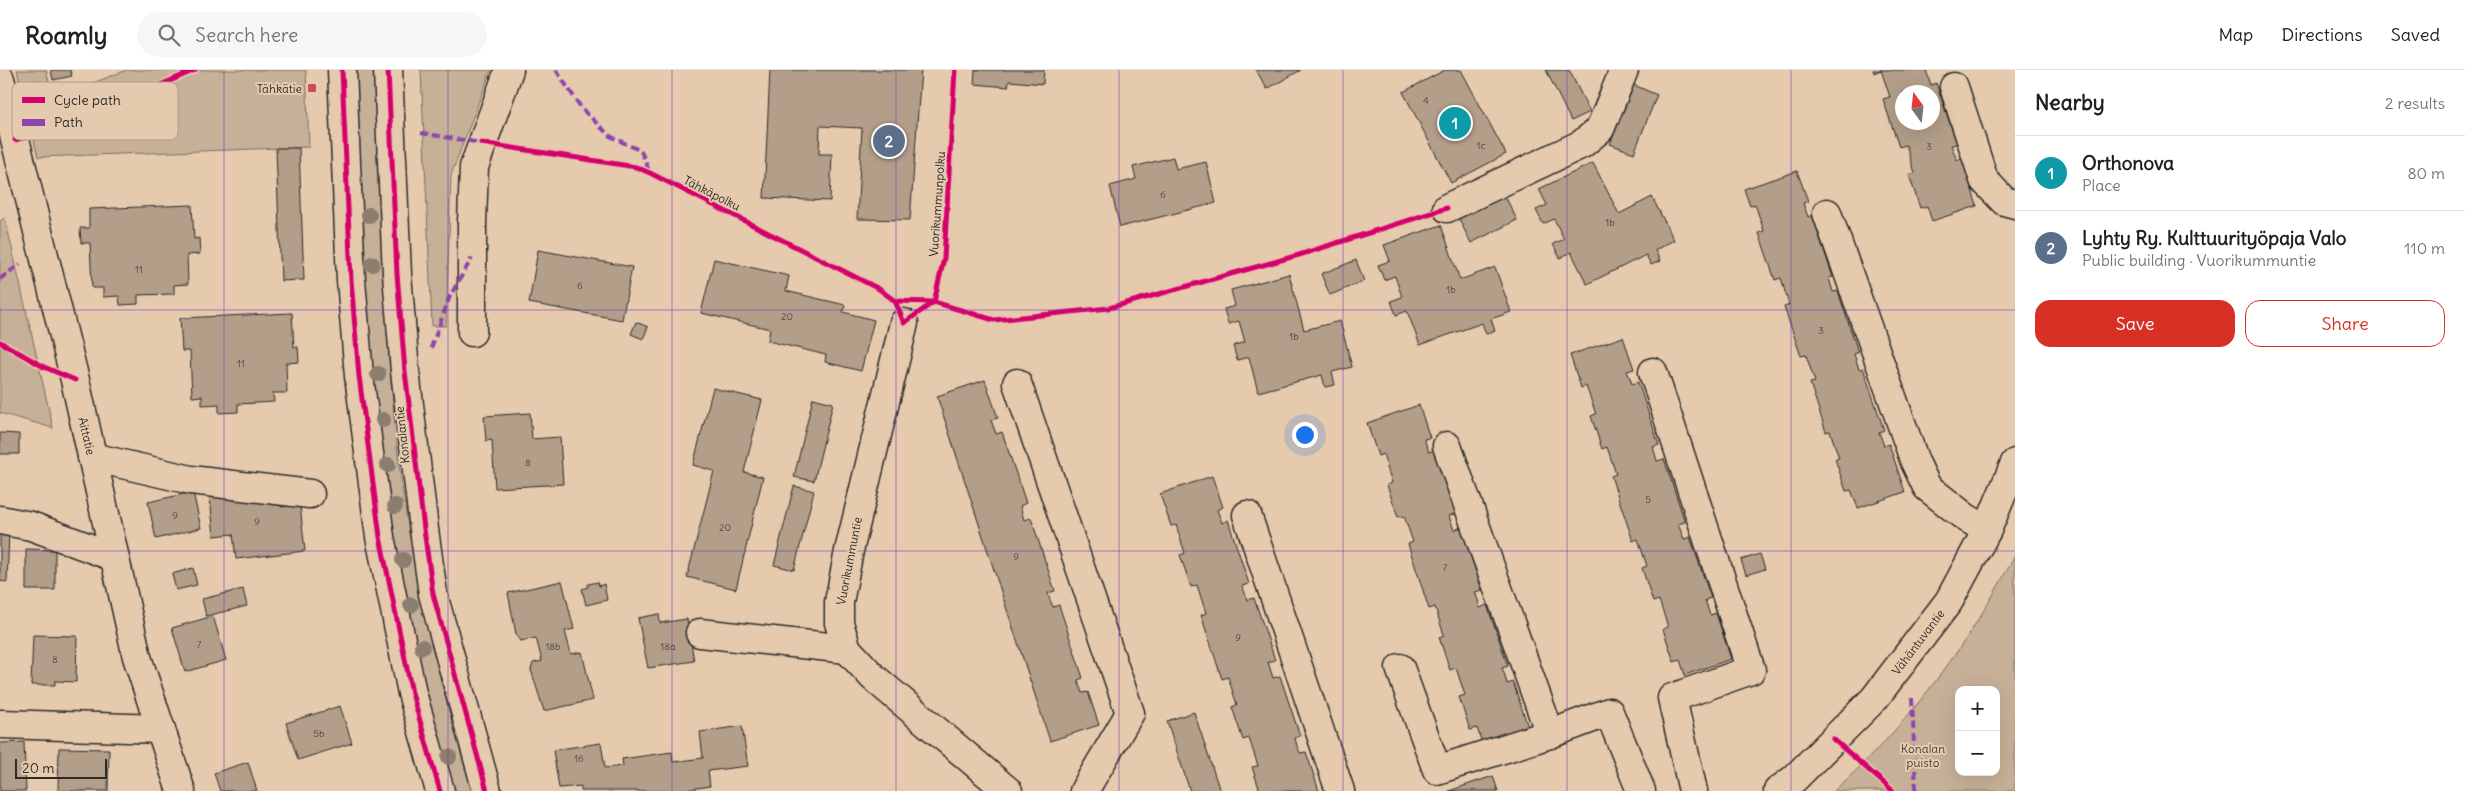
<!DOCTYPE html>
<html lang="en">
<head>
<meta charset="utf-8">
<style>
  :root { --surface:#fff; --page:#f6f6f6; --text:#202124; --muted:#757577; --line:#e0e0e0; --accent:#d93025 }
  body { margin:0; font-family:Delius,sans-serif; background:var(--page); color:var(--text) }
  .controls { position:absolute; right:15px; bottom:15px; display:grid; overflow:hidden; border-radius:10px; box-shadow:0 5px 20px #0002 }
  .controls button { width:45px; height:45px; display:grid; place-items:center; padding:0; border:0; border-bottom:1px solid var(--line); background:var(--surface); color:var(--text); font:25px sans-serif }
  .compass { position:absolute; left:1895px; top:15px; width:45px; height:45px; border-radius:50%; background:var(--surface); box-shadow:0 5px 20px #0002; rotate:345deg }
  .scale { position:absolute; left:15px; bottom:12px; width:92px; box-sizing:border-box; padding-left:5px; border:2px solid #2b2b2b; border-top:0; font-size:14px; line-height:18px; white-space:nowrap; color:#2b2b2b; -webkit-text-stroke:4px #e6caad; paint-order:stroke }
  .you { position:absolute; left:1304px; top:364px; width:18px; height:18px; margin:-12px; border:4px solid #fff; border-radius:50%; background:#1a73e8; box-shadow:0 0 0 8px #1a73e833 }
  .badge { display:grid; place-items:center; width:32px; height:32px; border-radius:50%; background:var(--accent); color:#fff; font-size:16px; font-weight:700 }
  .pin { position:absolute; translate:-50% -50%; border:2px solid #fff; box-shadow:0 1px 5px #0006 }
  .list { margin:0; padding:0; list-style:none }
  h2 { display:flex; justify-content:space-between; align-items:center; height:65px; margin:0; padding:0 20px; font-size:21px }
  h2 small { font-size:16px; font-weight:400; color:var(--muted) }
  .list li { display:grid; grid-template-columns:32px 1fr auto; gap:15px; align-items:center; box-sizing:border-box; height:75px; padding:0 20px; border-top:1px solid var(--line) }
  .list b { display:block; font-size:19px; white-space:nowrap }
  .list p { margin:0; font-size:16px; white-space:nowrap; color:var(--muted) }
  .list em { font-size:16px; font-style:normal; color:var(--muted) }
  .actions { display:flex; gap:10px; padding:15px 20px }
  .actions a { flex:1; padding:11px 0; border:1px solid var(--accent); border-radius:15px; text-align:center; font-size:18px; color:var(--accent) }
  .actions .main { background:var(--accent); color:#fff }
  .icon { flex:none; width:28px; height:28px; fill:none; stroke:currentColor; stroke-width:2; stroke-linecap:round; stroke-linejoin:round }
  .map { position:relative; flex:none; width:2015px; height:721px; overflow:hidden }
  header { display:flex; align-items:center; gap:30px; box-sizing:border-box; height:70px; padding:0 25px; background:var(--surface); border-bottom:1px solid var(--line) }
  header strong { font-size:24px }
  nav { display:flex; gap:28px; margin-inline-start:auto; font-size:18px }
  .search { width:350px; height:45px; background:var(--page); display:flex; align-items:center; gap:12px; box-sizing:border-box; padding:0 18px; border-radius:28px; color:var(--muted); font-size:19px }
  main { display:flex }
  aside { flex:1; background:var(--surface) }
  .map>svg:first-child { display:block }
</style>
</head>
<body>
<header>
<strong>Roamly</strong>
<div class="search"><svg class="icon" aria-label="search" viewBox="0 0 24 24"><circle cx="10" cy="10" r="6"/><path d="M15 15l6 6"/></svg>Search here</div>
<nav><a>Map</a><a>Directions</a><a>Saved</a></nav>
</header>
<main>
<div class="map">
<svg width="2015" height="721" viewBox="0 0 2015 721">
  <rect width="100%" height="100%" fill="#e6caad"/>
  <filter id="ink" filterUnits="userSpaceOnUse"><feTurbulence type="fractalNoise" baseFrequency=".02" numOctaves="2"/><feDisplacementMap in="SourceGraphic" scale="10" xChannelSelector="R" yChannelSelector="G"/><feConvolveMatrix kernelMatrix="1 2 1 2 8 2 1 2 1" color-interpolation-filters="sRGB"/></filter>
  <g filter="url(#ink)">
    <g fill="#c7b098" stroke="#796e62" fill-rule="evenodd">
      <polygon points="17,0 46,0 53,28 127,0 306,0 309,77 38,87"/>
      <path d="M351,0H375C380,128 384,258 398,385C411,499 439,612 472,721H450L406,554L376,387Z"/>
      <polygon points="421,0 491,0 451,105 446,256 432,256"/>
      <polygon points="5,148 53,358 0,343 0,151"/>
      <path d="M2015,485V721H1834C1909,654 1969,574 2015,485ZM1959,620H1996V702H1959Z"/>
    </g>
    <g fill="#b29e89" stroke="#2b2b2b" fill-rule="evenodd">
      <polygon points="51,0 70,0 72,6 53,10"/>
      <polygon points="770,0 921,0 910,150 857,149 862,58 820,56 819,84 832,84 830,131 764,128"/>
      <polygon points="975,0 1044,0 1043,14 1009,11 1008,17 974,14"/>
      <polygon points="1256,0 1301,0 1267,19"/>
      <polygon points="1445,0 1461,0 1506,84 1451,113 1403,22"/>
      <polygon points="1546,0 1569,0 1590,42 1571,51"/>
      <path d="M1873,0H1926L1931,15L1936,13L1957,74L1951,75L1957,90L1962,88L1977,136L1932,151L1927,136L1920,138L1909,105L1915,103L1906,75L1899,77L1883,29L1890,27L1881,0L1874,3ZM1902,22H1932V52H1902Z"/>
      <polygon points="39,10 43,26 29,30 25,14"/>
      <polygon points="1634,15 1657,25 1634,83 1610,74"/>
      <polygon points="276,78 299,78 304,210 281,211"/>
      <polygon points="1173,87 1176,99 1206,92 1216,133 1120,157 1110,116 1136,109 1133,97"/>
      <polygon points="1593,93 1619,144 1652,127 1674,170 1655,180 1660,191 1651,195 1646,185 1587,214 1571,182 1560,188 1553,174 1564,169 1554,149 1543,154 1536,140 1547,135 1539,119"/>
      <polygon points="1797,101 1808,131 1803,133 1808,147 1812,145 1833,207 1829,208 1833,222 1838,221 1858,282 1854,284 1859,299 1863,298 1884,360 1879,362 1884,376 1889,374 1905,422 1858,438 1851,420 1846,421 1835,389 1839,388 1830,361 1826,362 1810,313 1815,312 1806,285 1801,286 1784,237 1789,235 1781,208 1775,210 1759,163 1764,161 1755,134 1750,136 1744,119"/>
      <polygon points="1505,126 1517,150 1471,173 1459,149"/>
      <polygon points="192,135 194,169 199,168 200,184 187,185 188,214 174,215 174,224 138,225 138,234 120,235 119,226 103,227 103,218 92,218 90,173 81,173 80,158 89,158 89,139"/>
      <polygon points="1441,155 1460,210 1495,197 1511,242 1491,249 1495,261 1486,264 1482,253 1420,275 1407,241 1396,245 1391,231 1402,227 1395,206 1384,210 1378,195 1390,191 1384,175"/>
      <polygon points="538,180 632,197 622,250 529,233"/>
      <polygon points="714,189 789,206 786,221 845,235 843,242 874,250 861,301 825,292 826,285 768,271 770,259 701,243"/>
      <polygon points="1356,190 1364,211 1330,225 1321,204"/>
      <polygon points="1289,204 1304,260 1340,251 1352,297 1332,302 1335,315 1325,317 1322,305 1258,322 1249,287 1237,290 1233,276 1245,272 1239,251 1228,254 1224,239 1235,236 1231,220"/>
      <polygon points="292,243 294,277 298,277 299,292 286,293 287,323 273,323 274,332 238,334 238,342 219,343 219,334 202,335 202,326 192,327 190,281 182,281 180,248"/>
      <polygon points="636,252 648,257 643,269 631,264"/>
      <polygon points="1623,267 1634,299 1627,301 1630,308 1632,314 1638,312 1659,375 1653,377 1657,391 1664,389 1685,452 1678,454 1684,469 1690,467 1711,528 1705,530 1710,545 1716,543 1731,589 1685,605 1680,590 1674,592 1663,559 1668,557 1659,530 1653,532 1642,498 1647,496 1638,469 1633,471 1611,406 1616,404 1607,377 1602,379 1591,346 1596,344 1586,316 1581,318 1570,285"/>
      <polygon points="985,310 998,348 991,350 996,364 1002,362 1026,433 1020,436 1024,450 1031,448 1055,521 1048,523 1050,530 1053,537 1059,535 1083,608 1078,610 1080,617 1082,623 1088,622 1099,655 1050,671 937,326"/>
      <polygon points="713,318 762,330 744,402 763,407 736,519 687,507 714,401 693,395"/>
      <polygon points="813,328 833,333 814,411 794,407"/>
      <polygon points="1419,335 1430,368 1424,369 1429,382 1435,380 1456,443 1449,446 1454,460 1461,457 1482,520 1475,522 1478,530 1480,538 1487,535 1508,596 1502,598 1505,606 1507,614 1513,612 1528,657 1482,673 1477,658 1470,660 1459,627 1465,625 1456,598 1450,600 1439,567 1444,565 1435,537 1429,539 1408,474 1413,472 1404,446 1398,447 1387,415 1392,413 1383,384 1378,386 1367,353"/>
      <polygon points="530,343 532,369 560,367 563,414 495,418 492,370 486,371 484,346"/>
      <polygon points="0,363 19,364 19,384 0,384"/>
      <polygon points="1212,406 1223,437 1217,440 1222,453 1228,450 1249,514 1242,516 1245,523 1247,530 1254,528 1275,590 1268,592 1273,608 1280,606 1300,666 1295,668 1297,676 1300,683 1306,682 1319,721 1260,721 1252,697 1258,696 1249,668 1243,670 1232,637 1237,635 1228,607 1222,609 1201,545 1206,543 1197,515 1191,517 1180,485 1185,483 1176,455 1171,456 1160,424"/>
      <polygon points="794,416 814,421 794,500 774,495"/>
      <polygon points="193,422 201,458 156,469 148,432"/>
      <polygon points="234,425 235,431 280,425 281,437 300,435 305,481 236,489 233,464 214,466 210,427"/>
      <polygon points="0,462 9,462 7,512 0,511"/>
      <polygon points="26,479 55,480 55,520 26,520"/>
      <polygon points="1760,484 1765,499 1746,505 1741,490"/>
      <polygon points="193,498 197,515 176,520 172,504"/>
      <polygon points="562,511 574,559 565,561 571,584 582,582 593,630 544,641 531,600 533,593 542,591 536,568 521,571 516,564 508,523"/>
      <polygon points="598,512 599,516 604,514 607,530 586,535 582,519 588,517 588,514"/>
      <polygon points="243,519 247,536 206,546 202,529"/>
      <polygon points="659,544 660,553 687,549 694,591 648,598 638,548"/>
      <polygon points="213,546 226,590 185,602 172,558"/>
      <polygon points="33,565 77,566 76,612 55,611 55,615 31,615"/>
      <polygon points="340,636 352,673 298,690 286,653"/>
      <polygon points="1194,642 1220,721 1190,721 1167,651"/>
      <polygon points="742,656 748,696 708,701 710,716 678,721 581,721 581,716 559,718 553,680 601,673 605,698 623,696 622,689 672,682 673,692 703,688 700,662"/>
      <polygon points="24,672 26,721 0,721 0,673"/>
      <polygon points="59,678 109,679 108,721 58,721"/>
      <polygon points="248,692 257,721 220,721 214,703"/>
      <polygon points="1493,706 1498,721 1449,721"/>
    </g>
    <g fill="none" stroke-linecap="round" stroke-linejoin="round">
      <defs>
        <g id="minor">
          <polyline points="0,9 75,310 137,587 181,721"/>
          <polyline points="1954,17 1984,110 2004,131 2015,134"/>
          <polyline points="1447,138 1582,74 1600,59 1624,0"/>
          <polyline points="1827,143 1915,392 1927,417 1965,447 1987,460"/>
          <polyline points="904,253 849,481 839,532 839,553 847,579 873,607 1008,721"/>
          <polyline points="472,262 472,152 474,97 509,0"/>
          <polyline points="1653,302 1751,600 1672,628 1693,721"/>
          <polyline points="1017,313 1130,643 1084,721"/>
          <polyline points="1447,376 1550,664"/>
          <polyline points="92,387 191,410 310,424"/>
          <polyline points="1247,445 1340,721"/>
          <polyline points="0,450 31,456 114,487"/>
          <polyline points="700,563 847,579"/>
          <polyline points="1400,598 1437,700 1550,664 1609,642 1641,721"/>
          <polyline points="0,654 161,659"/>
          <polyline points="1778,721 1794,709 1874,629 1949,531 1987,460 2015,393"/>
        </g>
        <g id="major">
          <polyline points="342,0 351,210 359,306 380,467 412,623 440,721"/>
          <polyline points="388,0 397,204 405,301 424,459 433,524 487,721"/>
        </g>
      </defs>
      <use href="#minor" stroke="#2b2b2b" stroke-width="31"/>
      <use href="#major" stroke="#2b2b2b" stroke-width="31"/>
      <use href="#minor" stroke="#e6caad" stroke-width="28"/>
      <use href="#major" stroke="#e6caad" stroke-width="28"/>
      <g stroke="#8e44ad" stroke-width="4" stroke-dasharray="8 4" stroke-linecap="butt">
        <polyline points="556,0 582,39 610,66 641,81 650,103"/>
        <polyline points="421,63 481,73"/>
        <polyline points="0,209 20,194"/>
        <polyline points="431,278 450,226 472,188"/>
        <polyline points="1912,628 1916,721"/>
      </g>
      <defs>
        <g id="cycleway">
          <polyline points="342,0 351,210 359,306 380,467 412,623 440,721"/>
          <polyline points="388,0 397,204 405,301 424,459 433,524 487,721"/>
          <polyline points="15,70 82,49 195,0"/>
          <polyline points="481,73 636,97 650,103 879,219 895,231 904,253 934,232 944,188 955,0"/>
          <polyline points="895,231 934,232 994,250 1109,238 1299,185 1447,138"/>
          <polyline points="0,272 44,297 75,310"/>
          <polyline points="1833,669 1893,721"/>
        </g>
      </defs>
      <use href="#cycleway" stroke="#e6caad" stroke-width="8"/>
      <use href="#cycleway" stroke="#d6006c" stroke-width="5"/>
    </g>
    <g fill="#8c7e6e">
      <circle cx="369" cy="145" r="8"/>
      <circle cx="372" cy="194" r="8"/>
      <circle cx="378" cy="304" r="8"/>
      <circle cx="383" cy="350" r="8"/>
      <circle cx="388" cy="395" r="8"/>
      <circle cx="395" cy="436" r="8"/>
      <circle cx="403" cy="490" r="8"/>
      <circle cx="411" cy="535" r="8"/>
      <circle cx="422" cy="577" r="8"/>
      <circle cx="449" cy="687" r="8"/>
    </g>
  </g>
  <path fill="none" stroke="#7b2cbf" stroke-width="1" stroke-opacity="0.55" d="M224,0V721M448,0V721M672,0V721M896,0V721M1119,0V721M1343,0V721M1567,0V721M1791,0V721M0,240H2015M0,481H2015"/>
  <rect fill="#d1495b" stroke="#e6caad" stroke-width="2" x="307" y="13" width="10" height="10" rx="2.5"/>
  <g text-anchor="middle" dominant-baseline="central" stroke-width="4" stroke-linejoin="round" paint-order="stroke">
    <g font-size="10" fill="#4d4842">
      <text x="1426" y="30">4</text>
      <text x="1481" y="75">1c</text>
      <text x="1929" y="76">3</text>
      <text x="1163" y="124">6</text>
      <text x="1610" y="152">1b</text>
      <text x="139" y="199">11</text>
      <text x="580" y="215">6</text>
      <text x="1451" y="219">1b</text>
      <text x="787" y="246">20</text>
      <text x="1821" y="260">3</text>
      <text x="1294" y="266">1b</text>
      <text x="241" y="293">11</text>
      <text x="528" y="392">8</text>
      <text x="1648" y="429">5</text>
      <text x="175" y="445">9</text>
      <text x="257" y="451">9</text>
      <text x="725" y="457">20</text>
      <text x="1016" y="486">9</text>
      <text x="1445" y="497">7</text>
      <text x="1238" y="567">9</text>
      <text x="199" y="574">7</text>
      <text x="553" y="576">18b</text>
      <text x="668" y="576">18a</text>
      <text x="55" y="589">8</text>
      <text x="319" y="663">5b</text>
      <text x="579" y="688">16</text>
    </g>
    <g font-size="12" fill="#2b2b2b" stroke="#e6caad" text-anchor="end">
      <text x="302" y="18">Tähkätie</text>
    </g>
    <g font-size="12" fill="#2b2b2b" stroke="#e6caad">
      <text transform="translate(712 123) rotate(27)">Tähkäpolku</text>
      <text transform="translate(937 134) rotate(-86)">Vuorikummunpolku</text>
      <text transform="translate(402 365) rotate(-96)">Konalantie</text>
      <text transform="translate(87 366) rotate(77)">Aittatie</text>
      <text transform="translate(849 491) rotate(-79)">Vuorikummuntie</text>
      <text transform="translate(1918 572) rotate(-53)">Vähäntuvantie</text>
    </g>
    <g font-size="12" fill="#423f3b" stroke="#e6caad">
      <text x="1923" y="678">Konalan<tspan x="1923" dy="14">puisto</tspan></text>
    </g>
  </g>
  <rect x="12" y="12" width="166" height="58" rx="8" fill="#e6caad" stroke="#ae9a86" stroke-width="1"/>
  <rect x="22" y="27" width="23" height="6" fill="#d6006c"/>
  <rect x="22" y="49" width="23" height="7" fill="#8e44ad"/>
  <g font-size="14" fill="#2b2b2b">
    <text x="54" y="35">Cycle path</text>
    <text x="54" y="57">Path</text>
  </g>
</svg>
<div class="controls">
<button>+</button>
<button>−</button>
</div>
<svg class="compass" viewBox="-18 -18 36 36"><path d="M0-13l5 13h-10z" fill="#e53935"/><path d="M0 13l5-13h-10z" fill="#757577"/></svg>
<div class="scale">20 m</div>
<div class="you"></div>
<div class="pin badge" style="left:1455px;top:53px;background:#0f9aa8">1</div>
<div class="pin badge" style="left:889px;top:71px;background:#5c6f8a">2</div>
</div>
<aside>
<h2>Nearby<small>2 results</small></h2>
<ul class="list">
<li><span class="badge" style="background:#0f9aa8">1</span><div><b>Orthonova</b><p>Place</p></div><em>80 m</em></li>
<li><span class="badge" style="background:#5c6f8a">2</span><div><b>Lyhty Ry. Kulttuurityöpaja Valo</b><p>Public building · Vuorikummuntie</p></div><em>110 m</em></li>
</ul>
<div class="actions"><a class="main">Save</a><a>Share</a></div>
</aside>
</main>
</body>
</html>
